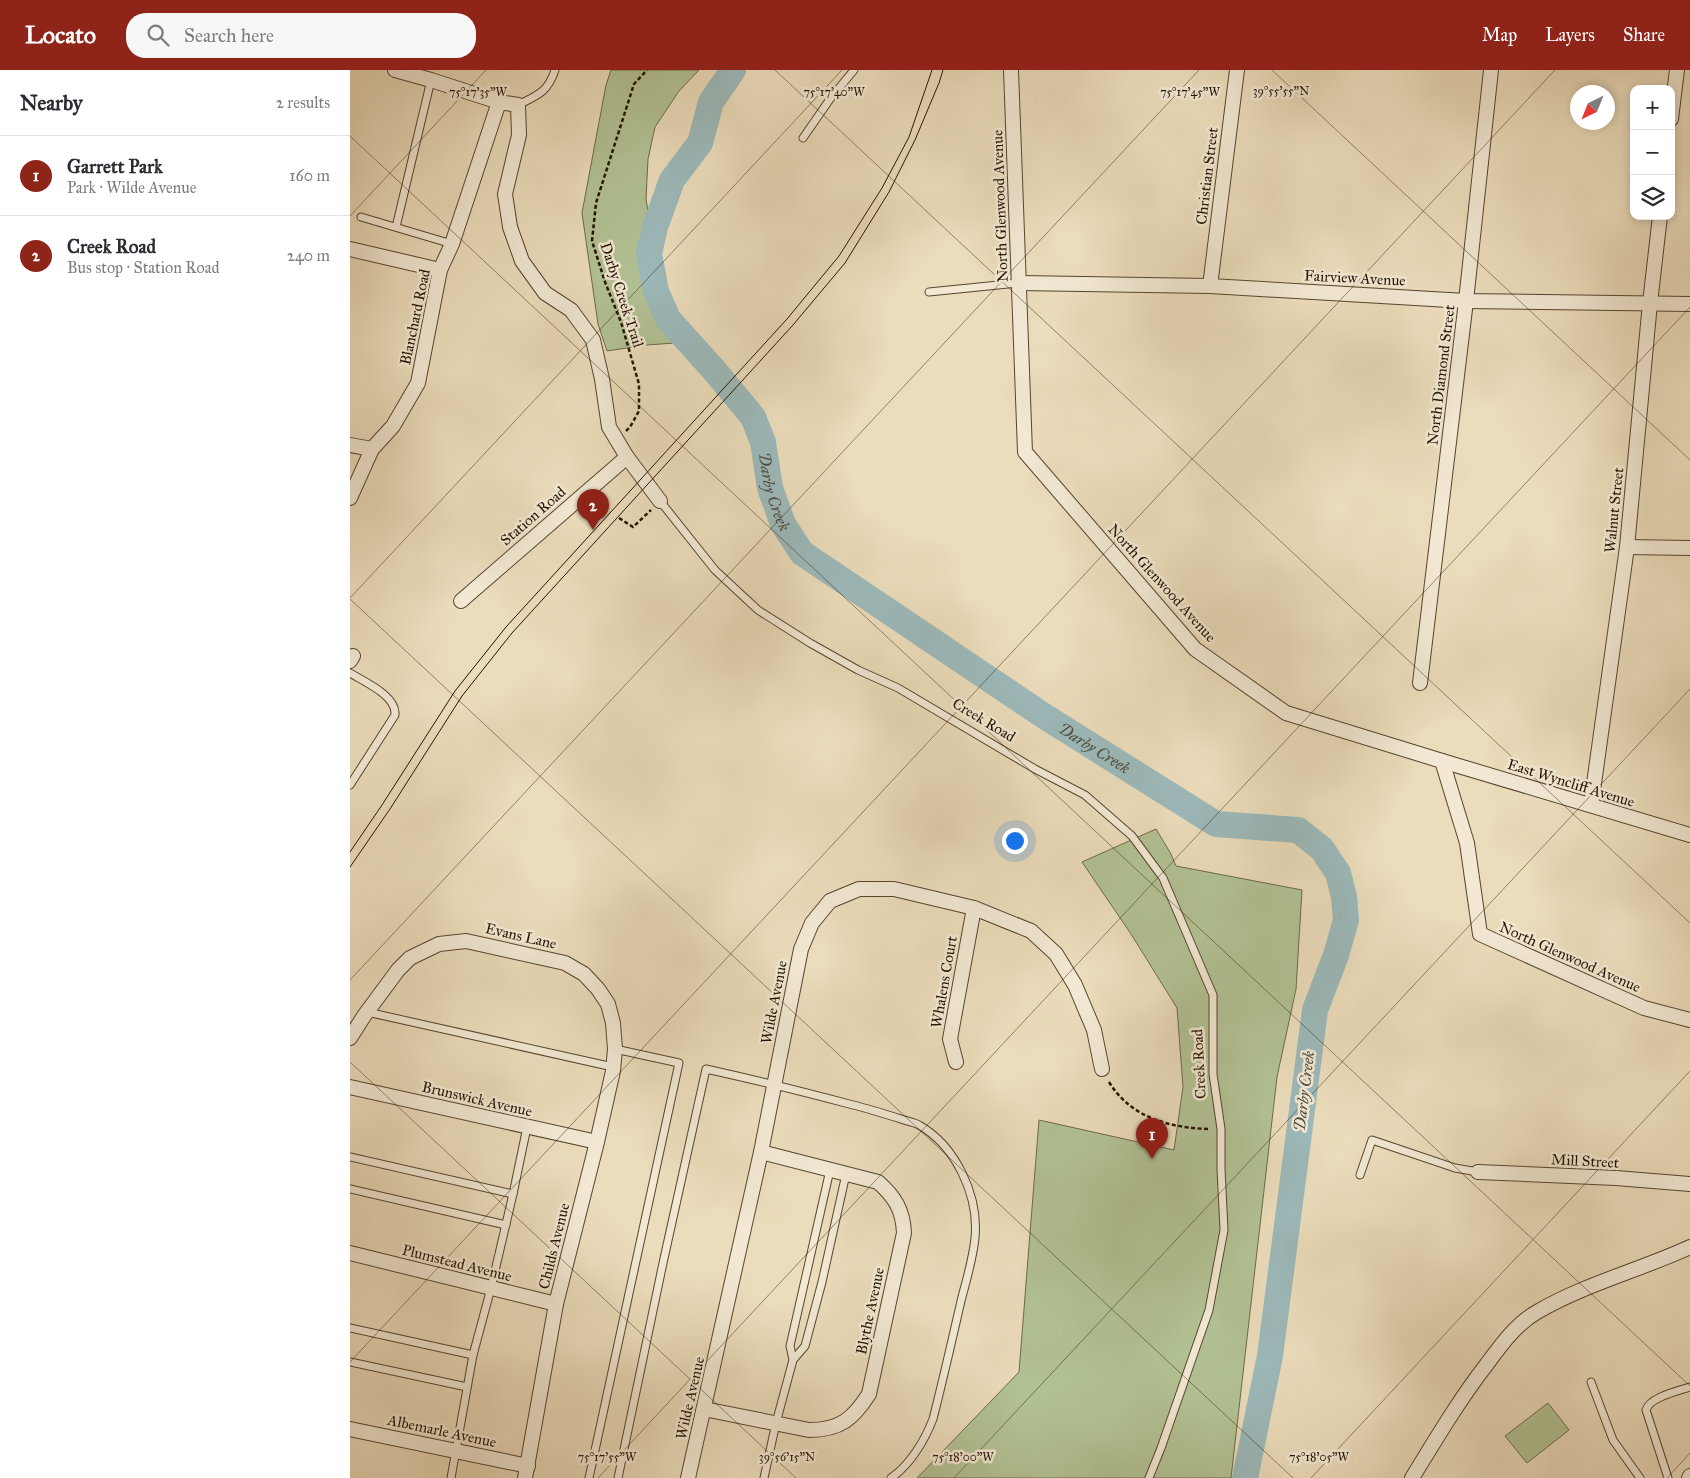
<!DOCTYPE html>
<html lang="en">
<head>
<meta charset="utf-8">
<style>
  :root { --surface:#fff; --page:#f7f7f7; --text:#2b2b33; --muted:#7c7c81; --line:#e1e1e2; --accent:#8f2418 }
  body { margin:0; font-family:"IM FELL Great Primer",serif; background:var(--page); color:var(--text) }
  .controls { position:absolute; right:15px; top:15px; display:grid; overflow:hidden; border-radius:10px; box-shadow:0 2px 8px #0003 }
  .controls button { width:45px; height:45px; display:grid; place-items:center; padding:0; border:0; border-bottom:1px solid var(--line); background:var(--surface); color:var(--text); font:25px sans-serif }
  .compass { position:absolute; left:1220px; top:15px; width:45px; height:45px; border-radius:50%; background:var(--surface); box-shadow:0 2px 8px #0003; rotate:223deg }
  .you { position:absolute; left:664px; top:770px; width:18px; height:18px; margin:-12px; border:4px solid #fff; border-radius:50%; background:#1a73e8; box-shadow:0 0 0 8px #1a73e833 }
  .badge { display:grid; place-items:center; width:32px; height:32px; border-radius:50%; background:var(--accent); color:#fff; font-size:16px; font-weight:700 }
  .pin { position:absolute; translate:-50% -41px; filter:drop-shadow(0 1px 2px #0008) }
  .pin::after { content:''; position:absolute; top:26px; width:18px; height:15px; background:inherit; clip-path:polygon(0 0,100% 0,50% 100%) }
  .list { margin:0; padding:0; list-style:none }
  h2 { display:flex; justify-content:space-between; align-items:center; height:65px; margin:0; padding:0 20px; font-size:21px }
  h2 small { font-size:16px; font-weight:400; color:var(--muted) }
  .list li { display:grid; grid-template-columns:32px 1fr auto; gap:15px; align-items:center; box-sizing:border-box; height:80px; padding:0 20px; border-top:1px solid var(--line) }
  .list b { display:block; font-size:19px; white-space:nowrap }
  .list p { margin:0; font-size:16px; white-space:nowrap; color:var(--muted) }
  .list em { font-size:16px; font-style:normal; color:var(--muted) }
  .icon { flex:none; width:28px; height:28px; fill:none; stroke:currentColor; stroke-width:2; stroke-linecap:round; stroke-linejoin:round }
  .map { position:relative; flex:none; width:1340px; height:1408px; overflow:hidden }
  header { display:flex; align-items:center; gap:30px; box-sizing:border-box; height:70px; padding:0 25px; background:var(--accent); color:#fff }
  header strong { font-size:24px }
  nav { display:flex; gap:28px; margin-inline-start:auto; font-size:18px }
  .search { width:350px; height:45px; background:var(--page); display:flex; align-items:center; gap:12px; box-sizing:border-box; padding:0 18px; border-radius:20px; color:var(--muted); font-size:19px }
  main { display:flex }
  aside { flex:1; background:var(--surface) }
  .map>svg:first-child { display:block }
</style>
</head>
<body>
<header>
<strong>Locato</strong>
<div class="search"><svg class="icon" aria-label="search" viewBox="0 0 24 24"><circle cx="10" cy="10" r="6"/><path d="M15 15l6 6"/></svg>Search here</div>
<nav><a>Map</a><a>Layers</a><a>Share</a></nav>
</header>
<main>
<aside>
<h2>Nearby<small>2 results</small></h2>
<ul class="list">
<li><span class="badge">1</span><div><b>Garrett Park</b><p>Park · Wilde Avenue</p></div><em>160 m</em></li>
<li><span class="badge">2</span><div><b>Creek Road</b><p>Bus stop · Station Road</p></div><em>240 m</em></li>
</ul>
</aside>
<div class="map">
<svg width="1340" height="1408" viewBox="0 0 1340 1408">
  <rect width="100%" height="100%" fill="#ebdcbb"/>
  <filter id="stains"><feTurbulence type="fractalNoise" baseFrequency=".004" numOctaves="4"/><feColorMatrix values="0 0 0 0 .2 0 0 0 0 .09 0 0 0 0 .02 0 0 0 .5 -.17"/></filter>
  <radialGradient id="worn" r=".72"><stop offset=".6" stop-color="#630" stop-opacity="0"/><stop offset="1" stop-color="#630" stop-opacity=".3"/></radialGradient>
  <g fill="#b2c294" stroke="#6c6a4a">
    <polygon points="261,0 349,0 329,21 305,57 298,89 296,129 308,203 325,234 338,272 297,275 257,281 248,254 232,143 256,15"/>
    <polygon points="806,759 821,784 826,796 952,820 946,919 927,1007 881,1408 567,1408 669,1302 689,1050 824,1080 833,1017 827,938 781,864 732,792"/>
    <polygon points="1198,1333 1219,1360 1177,1393 1155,1366"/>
  </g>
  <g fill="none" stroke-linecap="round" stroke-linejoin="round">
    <path stroke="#9cb9ba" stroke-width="26" id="s1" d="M383,0L361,32L350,73L322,110L305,157L299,184L306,221L318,249L364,300L403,347L413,372L420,418L433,454L452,483L694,646L866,754L948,760L972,779L988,803L994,827L996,850L986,885L965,940L920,1286L895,1408"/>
    <defs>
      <g id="service">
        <path d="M168,35C188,25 198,22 205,0"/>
        <polyline points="453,68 480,29 504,0"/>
        <polyline points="11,147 102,174"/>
        <polyline points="46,157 81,10"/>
        <polyline points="579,222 669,213"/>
        <polyline points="310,431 365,500 408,540 460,573 508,600 548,618 685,699 735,725 782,766 813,808 863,925 863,1004 871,1059 871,1099 874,1160 859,1240 811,1378 799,1408"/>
        <path d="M0,603C15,612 47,626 45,645L0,715"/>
        <polyline points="17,942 263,997"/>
        <polyline points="0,1087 163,1124"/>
        <polyline points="1010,1105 1022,1070 1105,1098 1128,1102"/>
        <polyline points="0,1119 156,1155"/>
        <polyline points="0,1258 123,1285"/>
        <polyline points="443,1290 440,1276 480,1100"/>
        <polyline points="0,1292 117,1317"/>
        <polyline points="1241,1312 1263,1370 1290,1408"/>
        <polyline points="101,1408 123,1285 141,1218 163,1124 177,1057"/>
        <polyline points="239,1408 329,993 265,979"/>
        <path d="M268,1408L313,1193L356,999C406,1010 454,1022 503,1035C519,1039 535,1044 551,1049C556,1051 563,1052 569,1055C606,1076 629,1126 625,1168C623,1189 616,1211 611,1231C602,1270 593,1310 583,1349C575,1370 560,1395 541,1408"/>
        <polyline points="414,1408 426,1353 443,1290 455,1276 472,1212 496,1104"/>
        <path d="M1318,1408L1296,1340C1300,1327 1328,1321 1340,1317"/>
      </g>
      <g id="minor">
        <polyline points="45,0 81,10 149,32 168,35 169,65 155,124 160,157 172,191 195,223 221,240 243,270 252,309 259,357 277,387 310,431"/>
        <polyline points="661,0 675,382 845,579 936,643 1092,691 1117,773 1130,864 1294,938 1340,950"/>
        <polyline points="1321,49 1327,0"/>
        <polyline points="0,179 90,200"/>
        <polyline points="669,213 860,216 1116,231 1340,234"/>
        <polyline points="860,216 887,0"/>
        <polyline points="0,375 22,379"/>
        <polyline points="0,428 22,379 43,356 68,313 90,200 102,174 149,32"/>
        <polyline points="1277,477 1340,478"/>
        <polyline points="111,531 277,387"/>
        <polyline points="0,591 3,586"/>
        <polyline points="1070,613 1116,231 1141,0"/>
        <polyline points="1092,691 1340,765"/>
        <polyline points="1241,735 1277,477 1300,233 1310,146"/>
        <polyline points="0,968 14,946 48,900 60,888 89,874 116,871 215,893 234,904 248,919 258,934 263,953 265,979 263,1001 247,1072 206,1234 175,1408"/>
        <polyline points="606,992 600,969 624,838"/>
        <polyline points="0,1017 247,1072"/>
        <polyline points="1128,1102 1266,1108 1340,1114"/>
        <polyline points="0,1183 206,1234"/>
        <path d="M354,1339L459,1360C490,1360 503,1349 519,1324L554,1163C553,1140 545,1127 528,1112L411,1082"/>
        <polyline points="0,1359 178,1396"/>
        <polyline points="338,1408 411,1082 451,879 462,853 480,831 509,819 544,819 624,838 681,861 706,884 725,915 744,960 752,999"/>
        <path d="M1062,1408C1086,1369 1109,1330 1137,1294C1151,1275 1166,1254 1187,1242C1235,1214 1290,1200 1340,1177"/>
        <polyline points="1339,1408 1340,1406"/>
      </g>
    </defs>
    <use href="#service" stroke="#56452f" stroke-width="9"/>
    <use href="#minor" stroke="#56452f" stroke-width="16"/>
    <g stroke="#251300" stroke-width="2.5" stroke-dasharray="4 2.5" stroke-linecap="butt">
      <polyline points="276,361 280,357 289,341 289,314 271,252 255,212 242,171 246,133 284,14 297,0"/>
      <polyline points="248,430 257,440"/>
      <polyline points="269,448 283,457 301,440"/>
      <path d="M759,1012C781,1048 820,1058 860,1059"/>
    </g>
    <use href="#service" stroke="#f2e8d3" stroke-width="7"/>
    <use href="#minor" stroke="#f2e8d3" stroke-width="14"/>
    <g stroke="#251300" stroke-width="1">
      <polyline points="0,782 32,735 105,621 156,557 437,249 489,186 532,118 559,67 582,0"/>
      <polyline points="0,797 40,739 112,626 162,563 443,255 495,193 539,122 565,70 589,13 593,0"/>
    </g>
  </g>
  <path fill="none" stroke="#251300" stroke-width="1" stroke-opacity="0.45" d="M425,0L1340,853M922,0L1340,390M0,66L1340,1316M0,146L136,0M0,528L492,0M0,529L943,1408M0,910L849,0M0,992L446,1408M0,1292L1205,0M248,1408L1340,237M604,1408L1340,619M961,1408L1340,1001M1317,1408L1340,1383"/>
  <g text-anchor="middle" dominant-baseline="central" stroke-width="5" stroke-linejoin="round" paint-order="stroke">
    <g font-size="15" fill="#251300" stroke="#f2e8d3">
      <text transform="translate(857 106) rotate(-83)">Christian Street</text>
      <text transform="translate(650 136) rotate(-92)">North Glenwood Avenue</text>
      <text transform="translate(1005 208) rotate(3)">Fairview Avenue</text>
      <text transform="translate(272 225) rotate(72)">Darby Creek Trail</text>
      <text transform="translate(65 247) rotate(-78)">Blanchard Road</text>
      <text transform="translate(1091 305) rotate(-83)">North Diamond Street</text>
      <text transform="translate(1264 440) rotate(-84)">Walnut Street</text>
      <text transform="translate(183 446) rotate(-41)">Station Road</text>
      <text transform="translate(812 513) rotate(48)">North Glenwood Avenue</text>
      <text transform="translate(634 650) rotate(31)">Creek Road</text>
      <text transform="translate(1221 713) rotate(17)">East Wyncliff Avenue</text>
      <text transform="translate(171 866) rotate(13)">Evans Lane</text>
      <text transform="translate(1220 887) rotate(24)">North Glenwood Avenue</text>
      <text transform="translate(594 912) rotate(-80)">Whalens Court</text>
      <text transform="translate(424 932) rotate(-79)">Wilde Avenue</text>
      <text transform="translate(849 994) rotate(-93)">Creek Road</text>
      <text transform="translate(127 1029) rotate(13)">Brunswick Avenue</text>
      <text transform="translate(1235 1091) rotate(3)">Mill Street</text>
      <text transform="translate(204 1176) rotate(-76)">Childs Avenue</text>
      <text transform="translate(107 1193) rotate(14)">Plumstead Avenue</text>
      <text transform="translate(520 1241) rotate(-78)">Blythe Avenue</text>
      <text transform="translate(340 1328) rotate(-77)">Wilde Avenue</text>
      <text transform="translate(92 1361) rotate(12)">Albemarle Avenue</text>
    </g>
    <g font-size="16" font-style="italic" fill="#4f4d41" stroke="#f2e8d3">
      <text stroke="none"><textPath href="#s1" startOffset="481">Darby Creek</textPath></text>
      <text stroke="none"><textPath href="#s1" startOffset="901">Darby Creek</textPath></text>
      <text transform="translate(954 1021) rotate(-83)">Darby Creek</text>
    </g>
  </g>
  <g font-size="12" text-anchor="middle" fill="#251300" stroke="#f2e8d3" stroke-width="5" stroke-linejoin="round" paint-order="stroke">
    <text x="931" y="25">39°55'55"N</text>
    <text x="128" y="26">75°17'35"W</text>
    <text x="484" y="26">75°17'40"W</text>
    <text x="840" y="26">75°17'45"W</text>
    <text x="257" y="1391">75°17'55"W</text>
    <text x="613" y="1391">75°18'00"W</text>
    <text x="969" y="1391">75°18'05"W</text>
    <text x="437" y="1391">39°56'15"N</text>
  </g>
  <rect width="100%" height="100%" filter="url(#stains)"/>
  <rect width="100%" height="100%" fill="url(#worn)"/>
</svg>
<div class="controls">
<button>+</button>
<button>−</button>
<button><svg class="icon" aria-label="layers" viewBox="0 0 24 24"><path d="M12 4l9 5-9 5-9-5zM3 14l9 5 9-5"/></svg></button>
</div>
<svg class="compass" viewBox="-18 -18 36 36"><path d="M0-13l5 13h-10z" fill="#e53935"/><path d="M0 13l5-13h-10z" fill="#7c7c81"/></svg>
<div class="you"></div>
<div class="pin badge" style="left:802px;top:1089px">1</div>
<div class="pin badge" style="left:243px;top:460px">2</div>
</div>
</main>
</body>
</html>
